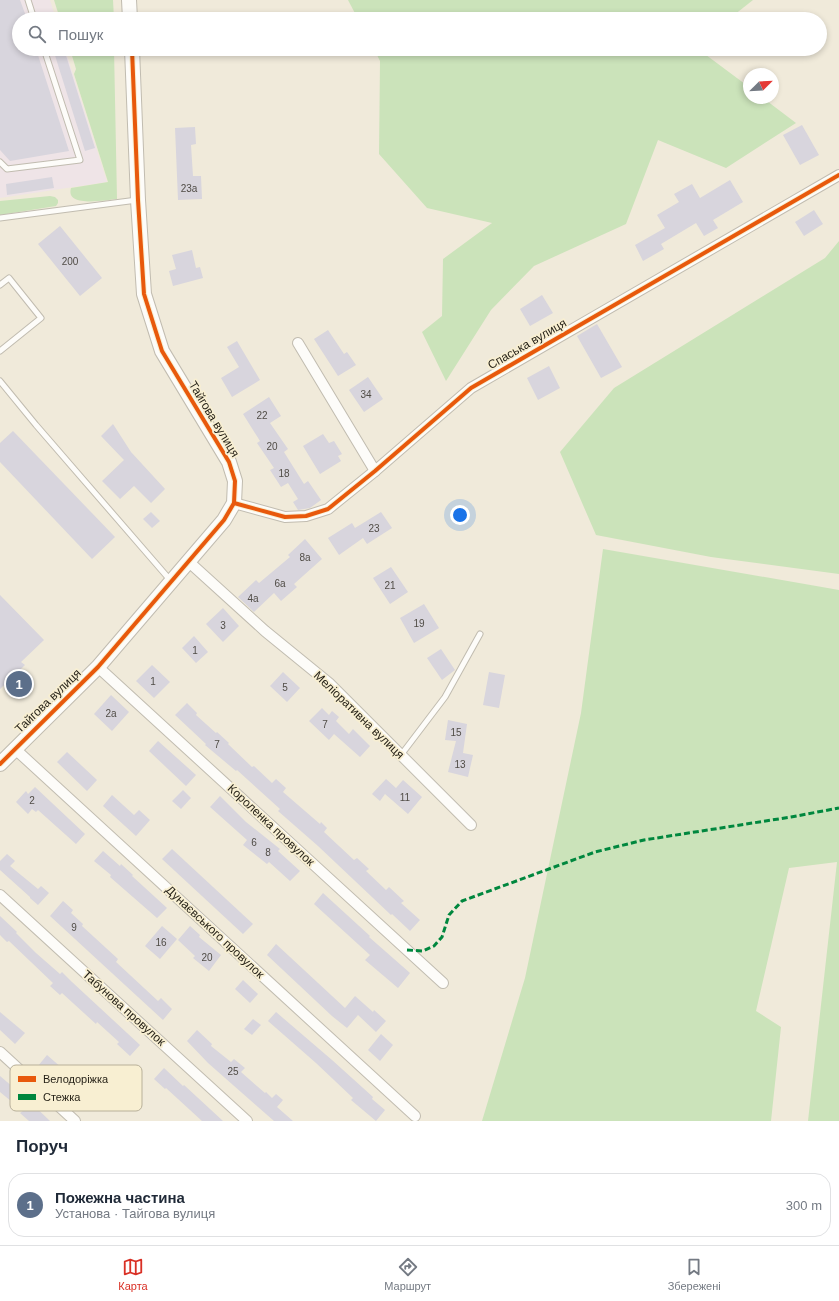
<!DOCTYPE html>
<html lang="uk">
<head>
<meta charset="utf-8">
<style>
  :root { --surface:#fff; --page:#f2f2f3; --text:#1f2937; --muted:#747a83; --line:#e0e1e3; --accent:#d93025 }
  body { margin:0; font-family:Arial,sans-serif; background:var(--page); color:var(--text) }
  .compass { position:absolute; left:743px; top:68px; width:36px; height:36px; border-radius:50%; background:var(--surface); box-shadow:0 2px 6px #0003; rotate:66deg }
  .you { position:absolute; left:460px; top:515px; width:14px; height:14px; margin:-10px; border:3px solid #fff; border-radius:50%; background:#1a73e8; box-shadow:0 0 0 6px #1a73e833 }
  .badge { display:grid; place-items:center; width:26px; height:26px; border-radius:50%; background:var(--accent); color:#fff; font-size:13px; font-weight:700 }
  .pin { position:absolute; translate:-50% -50%; border:2px solid #fff; box-shadow:0 1px 4px #0006 }
  .list { margin:0; padding:0; list-style:none }
  h2 { display:flex; justify-content:space-between; align-items:center; height:52px; margin:0; padding:0 16px; font-size:17px }
  h2 small { font-size:13px; font-weight:400; color:var(--muted) }
  .list li { display:grid; grid-template-columns:26px 1fr auto; gap:12px; align-items:center; box-sizing:border-box; height:64px; margin:0 8px 8px; padding:0 8px; border:1px solid var(--line); border-radius:16px }
  .list b { display:block; font-size:15px; white-space:nowrap }
  .list p { margin:0; font-size:13px; white-space:nowrap; color:var(--muted) }
  .list em { font-size:13px; font-style:normal; color:var(--muted) }
  .icon { flex:none; width:22px; height:22px; fill:none; stroke:currentColor; stroke-width:2; stroke-linecap:round; stroke-linejoin:round }
  .map { position:relative; flex:none; width:839px; height:1121px; overflow:hidden }
  .search { position:absolute; background:var(--surface); box-shadow:0 2px 6px #0003; left:12px; right:12px; top:12px; height:44px; display:flex; align-items:center; gap:10px; box-sizing:border-box; padding:0 14px; border-radius:22px; color:var(--muted); font-size:15px }
  .sheet { height:124px; background:var(--surface) }
  nav { display:flex; justify-content:space-around; align-items:center; box-sizing:border-box; height:56px; border-top:1px solid var(--line); background:var(--surface); font-size:11px; color:var(--muted) }
  nav a { display:grid; justify-items:center; gap:2px }
  nav .on { color:var(--accent) }
  .map>svg:first-child { display:block }
</style>
</head>
<body>
<div class="map">
<svg width="839" height="1121" viewBox="0 0 839 1121">
  <rect width="100%" height="100%" fill="#f0eada"/>
  <polygon fill="#efe4e7" points="0,0 50,0 56,19 19,19 19,49 65,49 107,182 0,198"/>
  <g fill="#cbe3ba">
    <polygon points="54,0 113,0 114,19 60,19"/>
    <polygon points="348,0 753,0 729,19 358,19"/>
    <path d="M70,49H114L117,199C106,200 65,208 71,188L108,182L74,74L76,69Z"/>
    <polygon points="374,49 698,49 749,87 749,98 763,98 796,123 726,168 658,140 626,224 534,266 491,310 446,381 422,332 442,316 443,259 492,223 427,208 379,154 380,61"/>
    <polygon points="50,196 55,197 58,200 58,203 56,206 0,215 0,201"/>
    <polygon points="839,241 839,574 711,557 596,535 560,452 614,388 825,258"/>
    <polygon points="603,549 839,590 839,1121 808,1121 837,862 789,868 756,1011 781,1027 771,1121 482,1121 525,978 581,713"/>
  </g>
  <g fill="#d8d5dd">
    <polygon points="0,0 20,0 27,19 19,19 19,49 36,49 69,151 10,161 0,150"/>
    <polygon points="53,49 64,49 95,148 85,151"/>
    <polygon points="802,125 819,155 800,165 783,135"/>
    <polygon points="195,127 196,144 191,145 193,176 201,176 202,199 178,200 175,128"/>
    <polygon points="52,177 54,188 7,195 6,184"/>
    <polygon points="730,180 743,202 713,220 718,228 704,236 696,223 661,244 664,249 643,261 635,245 665,228 657,215 679,202 674,194 692,184 700,198"/>
    <polygon points="814,210 823,224 804,236 795,222"/>
    <polygon points="60,226 102,278 80,296 38,244"/>
    <polygon points="192,250 196,268 200,267 203,278 173,286 169,271 176,269 172,255"/>
    <polygon points="542,295 553,313 530,326 520,309"/>
    <polygon points="597,324 622,367 601,378 577,336"/>
    <polygon points="328,330 344,354 347,352 356,365 338,376 314,339"/>
    <polygon points="237,341 260,380 232,397 221,378 239,367 227,347"/>
    <polygon points="549,366 560,388 538,400 527,378"/>
    <polygon points="368,377 383,399 364,412 349,390"/>
    <polygon points="269,397 281,416 270,423 288,449 284,452 304,484 308,481 321,500 310,508 298,510 293,502 298,499 288,483 281,487 270,470 274,468 257,443 260,441 243,414"/>
    <polygon points="113,424 131,452 165,489 151,503 134,486 120,499 102,481 124,460 101,436"/>
    <polygon points="13,431 115,537 92,559 0,462 0,443"/>
    <polygon points="323,434 329,443 334,441 342,454 338,456 341,461 320,474 303,446"/>
    <polygon points="151,512 160,521 152,528 143,519"/>
    <polygon points="381,512 392,528 367,544 363,538 339,555 328,538 352,523 355,528"/>
    <polygon points="305,539 322,559 294,584 297,587 281,601 274,593 254,612 238,597 256,580 259,583 290,557 288,555"/>
    <polygon points="391,567 408,592 390,604 373,578"/>
    <polygon points="0,595 44,640 21,662 25,665 0,689"/>
    <polygon points="424,604 439,628 414,643 400,618"/>
    <polygon points="223,608 239,626 223,642 206,624"/>
    <polygon points="194,636 208,652 196,663 182,648"/>
    <polygon points="441,649 455,670 442,680 427,658"/>
    <polygon points="152,665 170,682 154,698 136,681"/>
    <polygon points="283,672 300,688 287,702 270,686"/>
    <polygon points="489,672 505,675 499,708 483,705"/>
    <polygon points="111,695 129,712 112,731 94,714"/>
    <polygon points="187,703 197,713 196,715 216,733 217,732 229,743 228,744 252,767 254,766 272,783 276,779 286,788 283,792 320,824 321,822 327,828 324,832 354,860 357,858 369,869 366,871 386,890 389,887 404,901 401,903 420,920 410,931 392,914 391,915 318,846 278,811 280,809 237,770 236,771 205,745 206,744 175,715"/>
    <polygon points="322,708 329,715 332,711 339,717 336,721 349,734 353,729 370,746 360,757 334,734 329,740 309,721"/>
    <polygon points="448,720 467,724 463,753 473,755 468,777 448,772 456,741 445,740"/>
    <polygon points="158,741 196,775 186,786 149,751"/>
    <polygon points="67,752 97,780 87,791 57,762"/>
    <polygon points="386,779 396,788 403,780 422,797 408,814 385,794 380,801 372,794"/>
    <polygon points="35,787 85,834 76,844 38,810 36,812 32,809 28,814 16,802 26,791 28,794"/>
    <polygon points="183,790 191,798 181,809 172,801"/>
    <polygon points="112,795 134,815 139,810 150,820 136,836 103,806"/>
    <polygon points="220,796 246,822 280,849 278,851 300,871 290,881 269,862 267,864 243,845 247,840 210,807"/>
    <polygon points="172,849 253,924 243,934 162,859"/>
    <polygon points="103,851 120,866 121,864 133,875 132,876 167,908 157,918 110,877 111,875 94,861"/>
    <polygon points="7,854 15,861 10,866 38,889 41,886 49,893 38,905 30,898 30,897 0,870 0,861"/>
    <polygon points="323,893 370,936 369,937 410,973 398,988 365,960 370,955 314,904"/>
    <polygon points="63,901 73,910 71,913 83,924 82,926 118,959 116,962 158,1001 161,998 172,1009 163,1020 50,916"/>
    <polygon points="0,916 17,932 16,933 36,953 60,974 62,972 72,982 140,1045 130,1056 117,1044 119,1042 97,1022 96,1024 62,993 60,995 50,986 53,983 9,941 7,942 0,935"/>
    <polygon points="162,926 177,939 160,959 145,946"/>
    <polygon points="190,926 200,935 199,937 221,955 209,971 193,958 195,956 178,940"/>
    <polygon points="276,944 345,1008 355,996 373,1012 374,1010 386,1021 376,1032 358,1015 347,1028 332,1016 267,955"/>
    <polygon points="243,980 258,994 250,1003 235,989"/>
    <polygon points="0,1012 25,1033 15,1044 0,1030"/>
    <polygon points="276,1012 332,1060 373,1097 372,1099 385,1110 376,1121 351,1100 353,1098 316,1063 268,1021"/>
    <polygon points="253,1019 261,1025 252,1035 244,1029"/>
    <polygon points="197,1030 212,1044 211,1046 231,1062 234,1059 245,1068 241,1072 265,1093 266,1092 272,1098 276,1094 283,1100 277,1107 293,1121 274,1121 208,1063 187,1041"/>
    <polygon points="381,1034 393,1045 380,1061 368,1050"/>
    <polygon points="47,1055 78,1082 80,1080 90,1088 87,1091 95,1098 85,1110 67,1095 68,1093 38,1066"/>
    <polygon points="164,1068 183,1086 184,1085 223,1121 202,1121 166,1088 165,1089 154,1079"/>
    <polygon points="0,1076 27,1099 50,1121 29,1121 20,1113 23,1111 0,1092"/>
  </g>
  <g fill="none" stroke-linecap="round" stroke-linejoin="round">
    <defs>
      <g id="lane">
        <polyline points="28,0 34,19"/>
        <polyline points="0,162 7,169 80,160 44,49"/>
        <polyline points="0,218 137,200"/>
        <polyline points="0,285 9,278 41,318 0,351"/>
        <polyline points="0,381 36,425 171,581"/>
        <polyline points="401,755 445,697 480,634"/>
      </g>
      <g id="street">
        <polyline points="298,343 375,471"/>
        <polyline points="234,503 285,517 306,516 328,509 375,471 471,388 839,175"/>
        <polyline points="189,562 265,631 330,684 471,825"/>
        <polyline points="98,667 443,983"/>
        <polyline points="14,748 415,1116"/>
        <polyline points="0,895 247,1121"/>
        <polyline points="0,1052 75,1121"/>
      </g>
      <g id="secondary">
        <polyline points="129,0 130,19"/>
        <polyline points="0,764 98,667 224,520 234,503 235,481 229,462 162,351 144,294 138,200 132,49"/>
      </g>
    </defs>
    <use href="#lane" stroke="#c1bcb0" stroke-width="7"/>
    <use href="#street" stroke="#c1bcb0" stroke-width="12"/>
    <use href="#secondary" stroke="#c1bcb0" stroke-width="16"/>
    <use href="#lane" stroke="#fdfcf9" stroke-width="5"/>
    <use href="#street" stroke="#fdfcf9" stroke-width="10"/>
    <use href="#secondary" stroke="#fdfcf9" stroke-width="14"/>
    <polyline stroke="#00873e" stroke-width="3" stroke-dasharray="6 3" stroke-linecap="butt" points="407,950 423,951 434,946 442,937 449,915 462,901 595,852 644,840 791,817 839,808"/>
    <defs>
      <g id="cycleway">
        <polyline points="234,503 285,517 306,516 328,509 375,471 471,388 839,175"/>
        <polyline points="0,764 98,667 224,520 234,503 235,481 229,462 162,351 144,294 138,200 132,49"/>
      </g>
    </defs>
    <use href="#cycleway" stroke="#f8efd2" stroke-width="6"/>
    <use href="#cycleway" stroke="#e8590c" stroke-width="4"/>
  </g>
  <g text-anchor="middle" dominant-baseline="central" stroke-width="3.5" stroke-linejoin="round" paint-order="stroke">
    <g font-size="10" fill="#504c46">
      <text x="189" y="188">23а</text>
      <text x="70" y="261">200</text>
      <text x="366" y="394">34</text>
      <text x="262" y="415">22</text>
      <text x="272" y="446">20</text>
      <text x="284" y="473">18</text>
      <text x="374" y="528">23</text>
      <text x="305" y="557">8а</text>
      <text x="280" y="583">6а</text>
      <text x="390" y="585">21</text>
      <text x="253" y="598">4а</text>
      <text x="419" y="623">19</text>
      <text x="223" y="625">3</text>
      <text x="195" y="650">1</text>
      <text x="153" y="681">1</text>
      <text x="285" y="687">5</text>
      <text x="111" y="713">2а</text>
      <text x="325" y="724">7</text>
      <text x="456" y="732">15</text>
      <text x="217" y="744">7</text>
      <text x="460" y="764">13</text>
      <text x="405" y="797">11</text>
      <text x="32" y="800">2</text>
      <text x="254" y="842">6</text>
      <text x="268" y="852">8</text>
      <text x="74" y="927">9</text>
      <text x="161" y="942">16</text>
      <text x="207" y="957">20</text>
      <text x="233" y="1071">25</text>
    </g>
    <g font-size="12" fill="#221e14" stroke="#f8efd2">
      <text transform="translate(527 344) rotate(-30)">Спаська вулиця</text>
      <text transform="translate(214 419) rotate(59)">Тайгова вулиця</text>
      <text transform="translate(48 701) rotate(-44)">Тайгова вулиця</text>
      <text transform="translate(359 715) rotate(44)">Меліоративна вулиця</text>
      <text transform="translate(271 825) rotate(43)">Короленка провулок</text>
      <text transform="translate(215 932) rotate(43)">Дунаєвського провулок</text>
      <text transform="translate(124 1008) rotate(42)">Табунова провулок</text>
    </g>
  </g>
  <rect x="10" y="1065" width="132" height="46" rx="6" fill="#f8efd2" stroke="#b8b099" stroke-width="1"/>
  <rect x="18" y="1076" width="18" height="6" fill="#e8590c"/>
  <rect x="18" y="1094" width="18" height="6" fill="#00873e"/>
  <g font-size="11" fill="#221e14">
    <text x="43" y="1083">Велодоріжка</text>
    <text x="43" y="1101">Стежка</text>
  </g>
</svg>
<svg class="compass" viewBox="-18 -18 36 36"><path d="M0-13l5 13h-10z" fill="#e53935"/><path d="M0 13l5-13h-10z" fill="#747a83"/></svg>
<div class="you"></div>
<div class="pin badge" style="left:19px;top:684px;background:#5c6f8a">1</div>
<div class="search"><svg class="icon" aria-label="search" viewBox="0 0 24 24"><circle cx="10" cy="10" r="6"/><path d="M15 15l6 6"/></svg>Пошук</div>
</div>
<section class="sheet">
<h2>Поруч<small></small></h2>
<ul class="list">
<li><span class="badge" style="background:#5c6f8a">1</span><div><b>Пожежна частина</b><p>Установа · Тайгова вулиця</p></div><em>300 m</em></li>
</ul>
</section>
<nav>
<a class="on"><svg class="icon" aria-label="map" viewBox="0 0 24 24"><path d="M3 6l6-2 6 2 6-2v14l-6 2-6-2-6 2zM9 4v14M15 6v14"/></svg>Карта</a>
<a><svg class="icon" aria-label="directions" viewBox="0 0 24 24"><path d="M12 3l9 9-9 9-9-9zM9 14v-3h6M13 9l2 2-2 2"/></svg>Маршрут</a>
<a><svg class="icon" aria-label="saved" viewBox="0 0 24 24"><path d="M7 4h10v16l-5-4-5 4z"/></svg>Збережені</a>
</nav>
</body>
</html>
